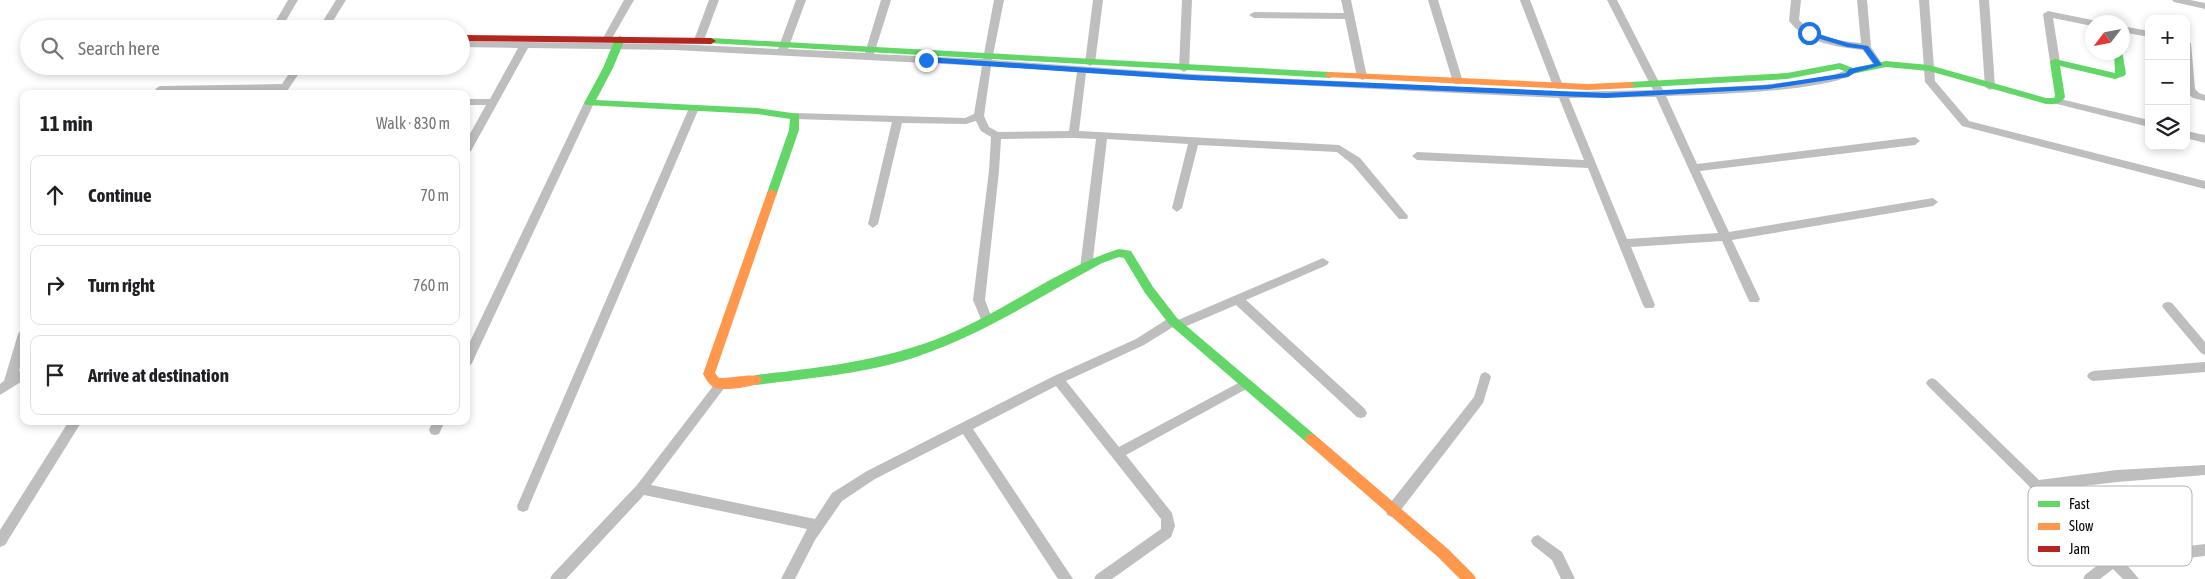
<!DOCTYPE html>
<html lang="en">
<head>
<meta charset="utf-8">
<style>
  :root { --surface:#fff; --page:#f6f6f6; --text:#202124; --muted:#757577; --line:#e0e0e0 }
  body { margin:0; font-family:"Asap Condensed",sans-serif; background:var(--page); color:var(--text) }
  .controls { position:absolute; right:15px; top:15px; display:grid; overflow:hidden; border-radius:10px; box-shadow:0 2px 8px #0003 }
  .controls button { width:45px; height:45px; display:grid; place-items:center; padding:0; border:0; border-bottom:1px solid var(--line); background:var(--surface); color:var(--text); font:25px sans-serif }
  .compass { position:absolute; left:2085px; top:15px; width:45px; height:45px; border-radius:50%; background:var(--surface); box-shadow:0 2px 8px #0003; rotate:238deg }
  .stop { position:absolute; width:15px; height:15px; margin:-11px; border:4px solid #1a73e8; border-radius:50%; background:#fff }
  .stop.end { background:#1a73e8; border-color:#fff; box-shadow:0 1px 5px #0008 }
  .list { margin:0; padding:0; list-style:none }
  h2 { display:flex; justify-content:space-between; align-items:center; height:65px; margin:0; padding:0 20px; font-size:21px }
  h2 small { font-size:16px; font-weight:400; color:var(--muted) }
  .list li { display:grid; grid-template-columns:32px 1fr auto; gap:15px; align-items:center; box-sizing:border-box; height:80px; margin:0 10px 10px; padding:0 10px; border:1px solid var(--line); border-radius:10px }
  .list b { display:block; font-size:19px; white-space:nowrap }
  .list em { font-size:16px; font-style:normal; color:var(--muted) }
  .icon { flex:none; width:28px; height:28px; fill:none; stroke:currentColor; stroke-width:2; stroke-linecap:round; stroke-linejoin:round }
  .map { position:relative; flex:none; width:2205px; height:579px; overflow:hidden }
  .search { position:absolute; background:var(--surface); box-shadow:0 2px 8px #0003; left:20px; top:20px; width:450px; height:55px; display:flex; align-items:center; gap:12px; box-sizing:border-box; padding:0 18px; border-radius:28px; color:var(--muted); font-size:19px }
  .panel { position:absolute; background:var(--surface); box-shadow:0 2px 8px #0003; left:20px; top:90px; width:450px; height:335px; border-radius:10px }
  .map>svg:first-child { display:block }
</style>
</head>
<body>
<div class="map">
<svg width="2205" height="579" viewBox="0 0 2205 579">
  <rect width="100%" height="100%" fill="#fff"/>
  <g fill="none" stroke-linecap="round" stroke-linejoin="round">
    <g fill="#bebebe" fill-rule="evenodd">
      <polygon points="288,0 298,0 281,29 271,29"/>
      <polygon points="336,0 346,0 328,29 318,29"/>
      <polygon points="624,0 634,0 611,40 605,40 603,38"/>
      <polygon points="709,0 719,0 704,40 702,42 696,42 694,40"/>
      <path d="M796,0H806L788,49L865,53L881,0H891L874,54L983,59L994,0H1004L992,60L1192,74L1563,92L1653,90L1607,0H1617L1663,90L1762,85L1804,80L1833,75L1852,68L1857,71C1837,92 1699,95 1666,96L1697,164L1915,137L1920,141L1915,145L1700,171L1729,232L1933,198L1938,202L1933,206L1732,240L1760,299L1758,302H1750L1748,299L1722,241L1631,247L1655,305L1653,308H1645L1643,305L1588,168L1417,160L1412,156L1417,152L1584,160L1559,98L1192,80L1086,73L1079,131L1339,145L1360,158L1408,216L1407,219H1399L1352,164L1337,152L1198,145L1182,208L1177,212L1172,208L1188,144L1107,139L1092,268L1086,272L1080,268L1096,139L1074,138L1001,139L999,171L985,300L993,321L991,324H983L973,300L989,171L991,137L981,131L976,121L966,124L902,123L878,224L873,228L868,224L892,122L795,119L790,116L795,113L965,118L974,114L982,66L675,50L528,48L471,151L466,155V141L486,105H466V99H490L518,48L461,47V41L675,44L778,49ZM991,66L1077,72L1069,131L998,132L989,127L984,116ZM1656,97L1718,233L1627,239L1569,98Z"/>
      <polygon points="1093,0 1103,0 1095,63 1090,66 1085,63"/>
      <polygon points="1182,0 1192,0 1189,69 1184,72 1179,69"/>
      <polygon points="1341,0 1351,0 1367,77 1365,79 1362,80 1357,77 1345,19 1254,18 1249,15 1254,12 1344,13"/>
      <polygon points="1428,0 1438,0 1463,82 1461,84 1455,84 1453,82"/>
      <polygon points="1520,0 1530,0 1563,86 1561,88 1558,89 1553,86"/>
      <path d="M1791,0H1801L1799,20C1815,37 1838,41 1861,43L1857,0H1867L1871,47L1883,65L1881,67H1875L1863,50C1837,47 1806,43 1789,21Z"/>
      <polygon points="1919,0 1929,0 1935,81 1969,121 2205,181 2205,189 1962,126 1925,82"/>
      <polygon points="1979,0 1989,0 1995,87 1990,90 1985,87"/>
      <polygon points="2172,0 2190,0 2205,3 2205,9 2174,2"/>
      <polygon points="2048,11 2092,20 2096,22 2092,22 2092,26 2053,18 2060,62 2055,65 2050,62 2043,14"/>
      <polygon points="2122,26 2149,31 2149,37 2122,32"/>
      <polygon points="2186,40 2191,43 2195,89 2199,93 2205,95 2205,101 2193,98 2186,92"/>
      <polygon points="294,66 304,66 285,94 277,94 277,90 160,92 155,89 160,86 282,84"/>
      <polygon points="2056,98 2149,120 2149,127 2053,103 2051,101"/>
      <polygon points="589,100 594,103 472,363 470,366 466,368 466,350 584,103"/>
      <polygon points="694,105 699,108 529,506 528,510 523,512 518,510 517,506 689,108"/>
      <polygon points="2186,131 2205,135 2205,143 2186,138"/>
      <polygon points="1323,258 1329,262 1327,265 1246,300 1365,409 1367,413 1365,417 1361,418 1357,417 1236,305 1182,328 1178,330 1173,327 1144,345 1066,381 1119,447 1242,381 1246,379 1250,381 1252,384 1250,387 1126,455 1172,513 1175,526 1171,537 1112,579 1094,579 1096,575 1161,529 1161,519 1056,386 973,429 1073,579 1058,579 963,434 875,479 842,501 815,540 795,579 781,579 807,529 644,495 566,579 550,579 552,575 637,485 717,381 721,379 725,381 727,384 725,387 651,485 815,519 832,493 867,471 1054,376 1136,339 1169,318 1173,316 1178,320"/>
      <polygon points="2168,302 2172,303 2205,342 2205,355 2201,353 2164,309 2162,306 2164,303"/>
      <polygon points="24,329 24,354 19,371 24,369 24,380 0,395 0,384 4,381 18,334 20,331"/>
      <polygon points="2205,362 2205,372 2093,381 2089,379 2087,376 2089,373 2093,371"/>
      <polygon points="1485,372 1489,374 1491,377 1483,403 1397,515 1392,517 1387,515 1386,511 1387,507 1474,397 1481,374"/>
      <polygon points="1932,378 1936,380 2039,480 2117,470 2205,465 2205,475 2117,482 2050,490 2116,555 2205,544 2205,556 2127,565 2139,579 2123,579 2113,569 2100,579 2083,579 2085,575 2104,560 2034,491 2031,490 2029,486 1928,386 1926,383 1928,380"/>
      <polygon points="69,421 82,421 5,545 0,547 0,530"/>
      <polygon points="433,421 445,421 439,434 435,435 431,434 429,430"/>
      <polygon points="1538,535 1562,552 1575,579 1561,579 1552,560 1533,545 1531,541 1533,537"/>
    </g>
    <g fill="#63d668" fill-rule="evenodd">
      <polygon points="620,36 625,39 613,68 596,100 757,108 799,114 799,130 776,196 772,197 767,193 789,130 790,119 757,114 586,105 584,103 603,68 615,39"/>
      <polygon points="711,38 1330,72 1335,75 1330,78 708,43 706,41"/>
      <path d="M2122,50L2126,74L2124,76L2115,79L2060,66L2065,97C2060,105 2055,104 2046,104L1929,71L1886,67L1852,74L1839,69L1787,79L1630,88L1625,85L1630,82L1787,73L1840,63L1853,68L1886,61L1929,65L2046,98H2054L2055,96L2050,62L2052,60L2055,59L2115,73L2114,52H2122Z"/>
      <path d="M1119,249L1131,251L1153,287L1177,318L1315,435L1317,439L1315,443L1311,444L1307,443L1169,324L1145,293L1124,258L1119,257L1102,263C1041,296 982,335 916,357C865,374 810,378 756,385L752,383L750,380L752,377L756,375C825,367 892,360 956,331C1011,307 1061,267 1119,249Z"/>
    </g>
    <g fill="#ff974d" fill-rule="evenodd">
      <polygon points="1330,72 1588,84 1630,82 1635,85 1630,88 1588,90 1327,77 1325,75 1327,73"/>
      <path d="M772,189L777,193L715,373L719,378C731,379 750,373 760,377L762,380L760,383C750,387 722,392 713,387C709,384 705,378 703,374L767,193Z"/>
      <polygon points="1311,434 1315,435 1448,549 1474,575 1476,579 1460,579 1438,557 1307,443 1305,439 1307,435"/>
    </g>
    <polygon fill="#b3261e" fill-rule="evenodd" points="461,35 711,38 716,41 711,44 461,41"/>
  </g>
  <polygon fill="#1a73e8" points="1809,31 1848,43 1868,46 1882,65 1854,73 1848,77 1769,89 1606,98 1192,80 926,62 923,60 926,57 1192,75 1606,93 1769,85 1846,73 1849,69 1874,64 1863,49 1847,47 1807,35"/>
  <rect x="2028" y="486" width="164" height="80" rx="8" fill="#fff" stroke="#b2b2b2" stroke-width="1"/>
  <rect x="2038" y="501" width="22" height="6" fill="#63d668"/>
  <rect x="2038" y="523" width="22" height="7" fill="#ff974d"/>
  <rect x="2038" y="546" width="22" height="6" fill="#b3261e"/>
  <g font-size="14" fill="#000">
    <text x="2069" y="509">Fast</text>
    <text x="2069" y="531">Slow</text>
    <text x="2069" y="554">Jam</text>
  </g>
</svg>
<div class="controls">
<button>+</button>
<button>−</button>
<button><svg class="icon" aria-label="layers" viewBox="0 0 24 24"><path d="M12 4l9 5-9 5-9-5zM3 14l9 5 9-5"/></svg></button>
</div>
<svg class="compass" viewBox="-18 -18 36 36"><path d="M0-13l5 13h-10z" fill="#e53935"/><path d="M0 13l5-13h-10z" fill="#757577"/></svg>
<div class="stop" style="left:1809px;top:33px"></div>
<div class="stop end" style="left:926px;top:60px"></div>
<div class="search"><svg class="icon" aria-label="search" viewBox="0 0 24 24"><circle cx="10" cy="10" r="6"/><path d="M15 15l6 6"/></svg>Search here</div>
<section class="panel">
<h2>11 min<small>Walk · 830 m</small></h2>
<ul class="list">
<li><svg class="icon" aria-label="ahead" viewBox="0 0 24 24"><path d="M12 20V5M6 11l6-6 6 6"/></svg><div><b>Continue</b></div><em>70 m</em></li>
<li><svg class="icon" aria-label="right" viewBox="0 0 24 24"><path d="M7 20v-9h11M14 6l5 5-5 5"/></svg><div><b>Turn right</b></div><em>760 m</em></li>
<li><svg class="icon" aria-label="arrive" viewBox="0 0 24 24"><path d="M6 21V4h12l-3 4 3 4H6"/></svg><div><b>Arrive at destination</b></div></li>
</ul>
</section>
</div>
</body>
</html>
